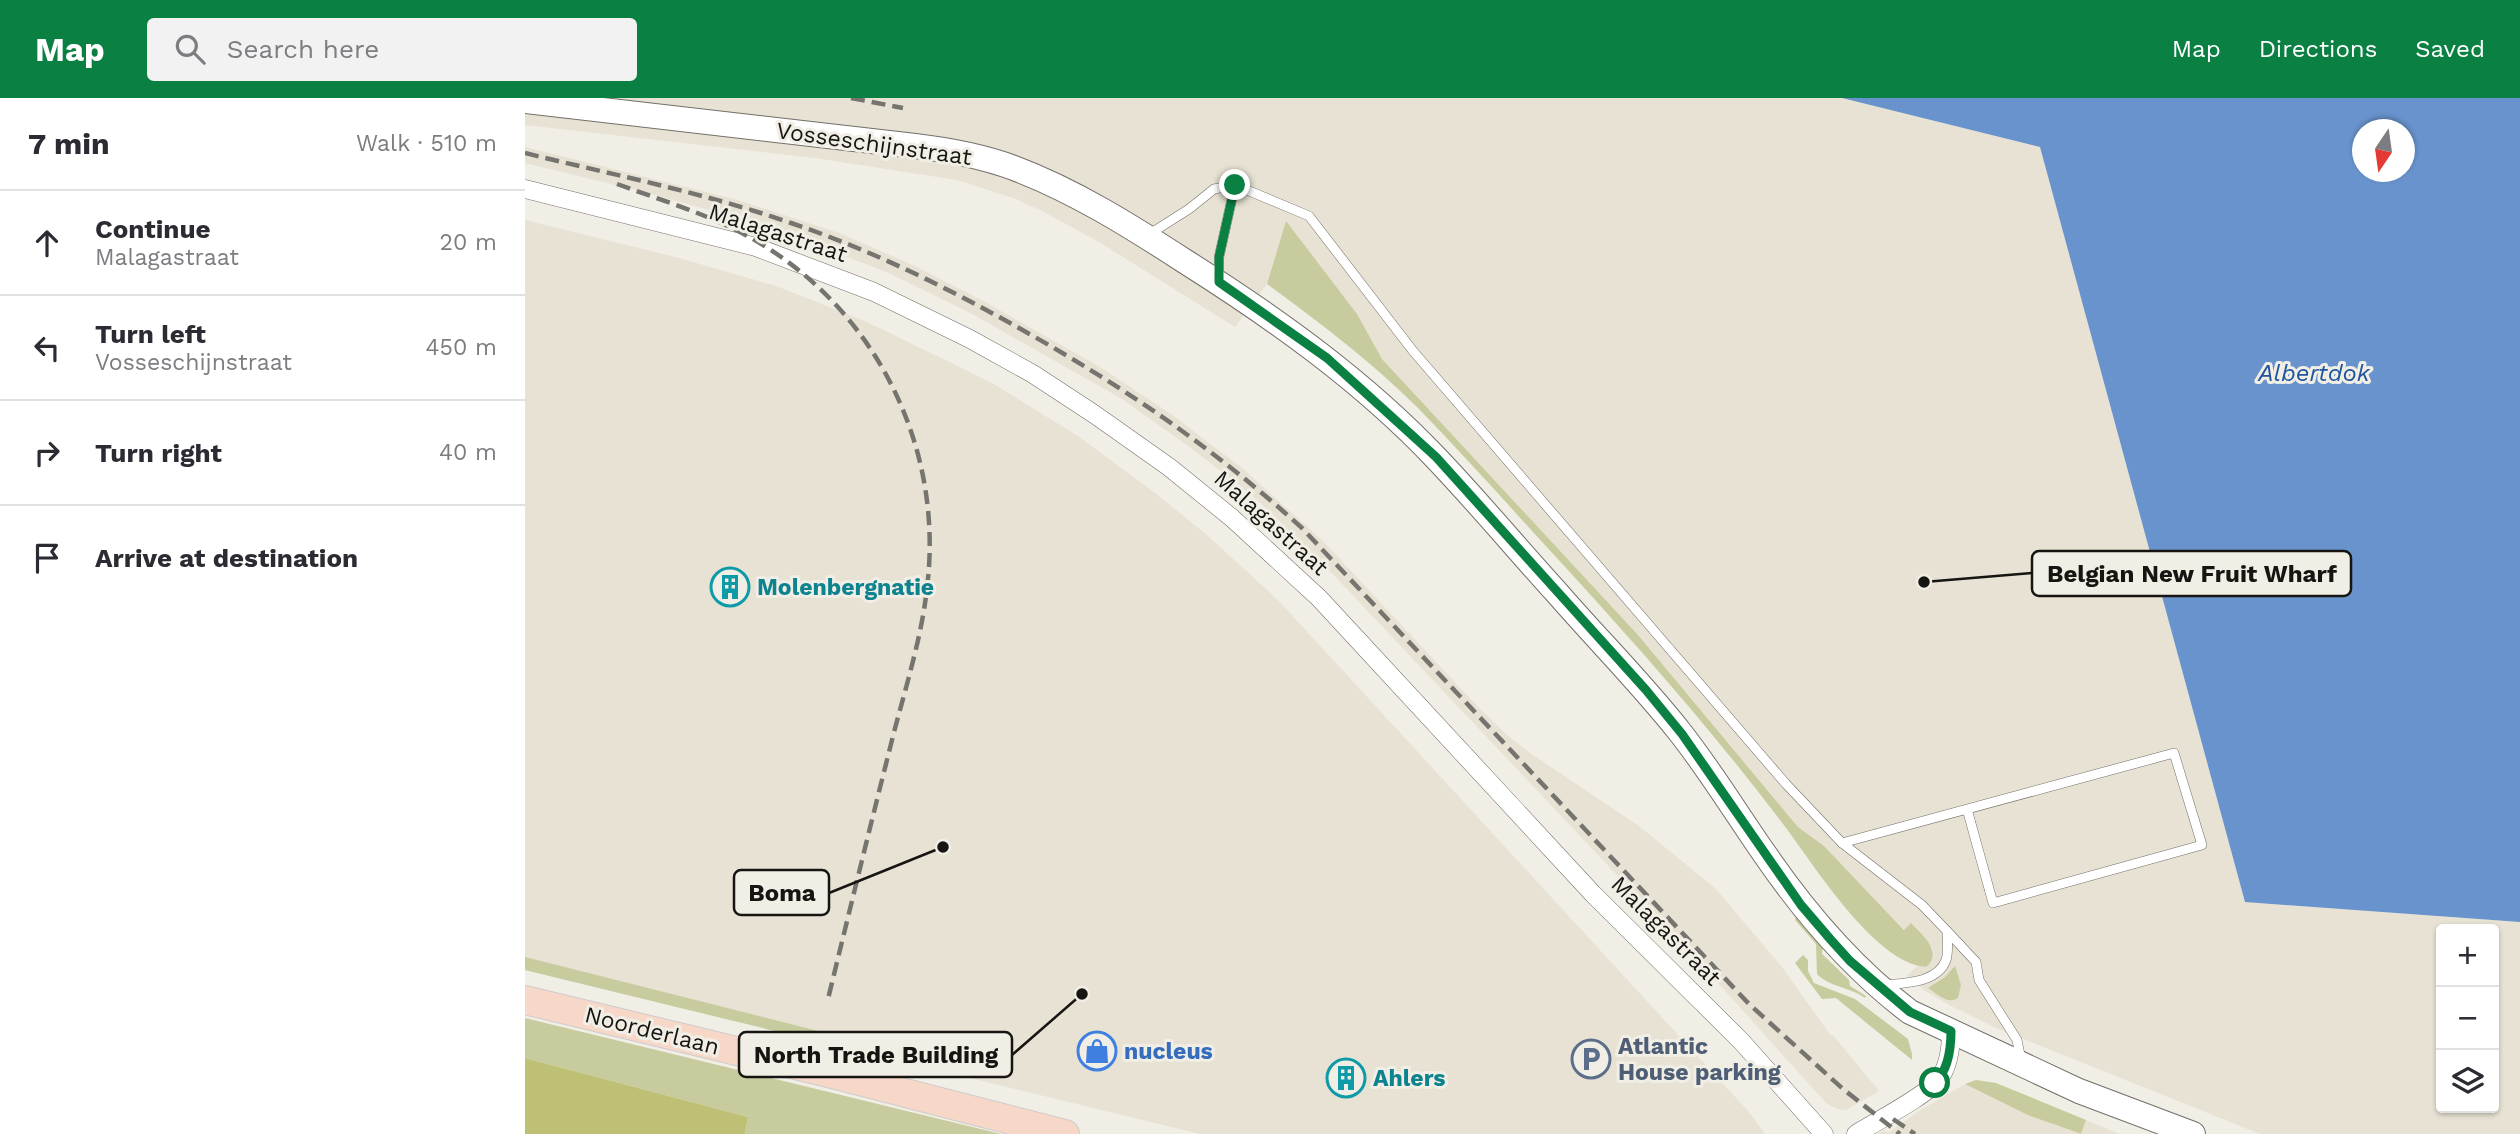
<!DOCTYPE html>
<html lang="en">
<head>
<meta charset="utf-8">
<style>
  :root { --surface:#fff; --page:#f2f2f3; --text:#2b2b33; --muted:#7c7c81; --line:#e1e1e2; --accent:#0b8043 }
  body { margin:0; font-family:"Work Sans",sans-serif; background:var(--page); color:var(--text) }
  .controls { position:absolute; right:21px; bottom:21px; display:grid; overflow:hidden; border-radius:7px; box-shadow:0 2px 5px #0004 }
  .controls button { width:63px; height:63px; display:grid; place-items:center; padding:0; border:0; border-bottom:2px solid var(--line); background:var(--surface); color:var(--text); font:35px sans-serif }
  .compass { position:absolute; left:1827px; top:21px; width:63px; height:63px; border-radius:50%; background:var(--surface); box-shadow:0 2px 5px #0004; rotate:193deg }
  .stop { position:absolute; width:21px; height:21px; margin:-16px; border:5px solid #0b8043; border-radius:50%; background:#fff }
  .stop.end { background:#0b8043; border-color:#fff; box-shadow:0 2px 7px #0008 }
  .list { margin:0; padding:0; list-style:none }
  h2 { display:flex; justify-content:space-between; align-items:center; height:91px; margin:0; padding:0 28px; font-size:30px }
  h2 small { font-size:23px; font-weight:400; color:var(--muted) }
  .list li { display:grid; grid-template-columns:46px 1fr auto; gap:21px; align-items:center; box-sizing:border-box; height:105px; padding:0 28px; border-top:2px solid var(--line) }
  .list b { display:block; font-size:26px; white-space:nowrap }
  .list p { margin:0; font-size:23px; white-space:nowrap; color:var(--muted) }
  .list em { font-size:23px; font-style:normal; color:var(--muted) }
  .icon { flex:none; width:38px; height:38px; fill:none; stroke:currentColor; stroke-width:2; stroke-linecap:round; stroke-linejoin:round }
  .map { position:relative; flex:none; width:1995px; height:1036px; overflow:hidden }
  header { display:flex; align-items:center; gap:42px; box-sizing:border-box; height:98px; padding:0 35px; background:var(--accent); color:#fff }
  header strong { font-size:33px }
  nav { display:flex; gap:38px; margin-inline-start:auto; font-size:24px }
  .search { width:490px; height:63px; background:var(--page); display:flex; align-items:center; gap:18px; box-sizing:border-box; padding:0 24px; border-radius:7px; color:var(--muted); font-size:26px }
  main { display:flex }
  aside { flex:1; background:var(--surface) }
  .map>svg:first-child { display:block }
</style>
</head>
<body>
<header>
<strong>Map</strong>
<div class="search"><svg class="icon" aria-label="search" viewBox="0 0 24 24"><circle cx="10" cy="10" r="6"/><path d="M15 15l6 6"/></svg>Search here</div>
<nav><a>Map</a><a>Directions</a><a>Saved</a></nav>
</header>
<main>
<aside>
<h2>7 min<small>Walk · 510 m</small></h2>
<ul class="list">
<li><svg class="icon" aria-label="ahead" viewBox="0 0 24 24"><path d="M12 20V5M6 11l6-6 6 6"/></svg><div><b>Continue</b><p>Malagastraat</p></div><em>20 m</em></li>
<li><svg class="icon" aria-label="left" viewBox="0 0 24 24"><path d="M17 20v-9H6M10 6l-5 5 5 5"/></svg><div><b>Turn left</b><p>Vosseschijnstraat</p></div><em>450 m</em></li>
<li><svg class="icon" aria-label="right" viewBox="0 0 24 24"><path d="M7 20v-9h11M14 6l5 5-5 5"/></svg><div><b>Turn right</b></div><em>40 m</em></li>
<li><svg class="icon" aria-label="arrive" viewBox="0 0 24 24"><path d="M6 21V4h12l-3 4 3 4H6"/></svg><div><b>Arrive at destination</b></div></li>
</ul>
</aside>
<div class="map">
<svg width="1995" height="1036" viewBox="0 0 1995 1036">
  <rect width="100%" height="100%" fill="#f1eee6"/>
  <g fill="#e7e2d3" fill-rule="evenodd">
    <path d="M0,0H1317L1515,49L1720,804L1995,824V1036H1735L1471,930L1424,907L1399,892L1382,877L1393,868L1401,869L1409,858L1408,851L1386,825L1380,832L1299,748L1273,729L1113,537L857,261L832,216L761,124L742,186L710,229L574,144L517,113L488,100L432,82L290,60L0,27ZM1916,831H1969V1010H1916Z"/>
    <polygon points="0,49 213,102 314,135 390,168 460,204 575,269 646,316 717,370 798,443 954,610 982,637 1005,655 1114,728 1191,791 1257,869 1306,938 1308,937 1354,993 1321,1012 1312,1011 1301,1005 1175,865 785,452 731,401 670,353 597,301 449,217 366,176 245,129 119,94 0,65"/>
    <polygon points="0,122 154,160 251,188 340,223 467,285 553,338 630,395 682,437 752,501 1224,1014 1240,1036 675,1036 0,872"/>
    <polygon points="1440,986 1529,1027 1556,1036 1561,1022 1595,1036 1353,1036 1359,1032 1363,1035 1394,1013"/>
  </g>
  <g fill="#c8cb9d">
    <path d="M761,123L832,216L857,261L1113,537L1273,729L1299,748L1379,832L1386,825C1397,837 1419,854 1401,869C1349,865 1288,765 1258,726C1184,628 1102,536 1018,445C977,400 936,354 893,310C847,264 794,224 742,186Z"/>
    <path d="M1271,817L1298,847L1297,856L1324,882L1325,888L1341,898L1340,900C1325,889 1304,889 1292,876L1291,846L1270,822Z"/>
    <polygon points="1278,857 1283,862 1283,873 1289,885 1330,901 1383,941 1387,956 1387,962 1311,900 1297,901 1270,865"/>
    <polygon points="0,859 305,936 303,946 0,872"/>
    <path d="M1430,868L1436,887L1433,900C1423,907 1412,896 1403,890L1420,879Z"/>
    <polygon points="0,920 476,1036 220,1036 223,1019 0,960"/>
    <polygon points="1451,982 1471,985 1561,1022 1556,1036 1503,1017 1440,986"/>
  </g>
  <polygon fill="#bec175" points="0,960 223,1019 220,1036 0,1036"/>
  <path fill="#6993cd" fill-rule="evenodd" d="M1317,0H1995V824L1720,804L1515,49ZM1838,32H1880V74H1838Z"/>
  <g fill="none" stroke-linecap="round" stroke-linejoin="round">
    <defs>
      <g id="lane">
        <polyline points="623,137 664,111 689,91 710,87 784,118 888,253 1261,686 1317,745 1649,655 1677,747 1468,805 1442,711"/>
        <polyline points="694,183 694,159 710,87"/>
        <path d="M1317,745L1397,807L1422,833C1422,841 1424,854 1421,862C1413,885 1379,885 1360,887"/>
        <polyline points="1422,833 1451,864 1454,882 1492,942 1496,962"/>
      </g>
      <g id="street">
        <polyline points="0,91 231,149 349,194 445,241 508,276 569,316 644,369 707,420 794,500 1068,796 1216,943 1299,1036"/>
        <path d="M1331,1036C1350,1024 1403,997 1414,981C1424,968 1426,949 1426,933"/>
      </g>
      <path id="secondary" d="M0,3L390,48C424,52 457,58 489,70C550,93 607,129 661,164C751,221 838,283 911,360C953,404 992,451 1033,496C1073,542 1116,585 1154,633C1185,672 1211,715 1239,755C1280,815 1327,870 1385,914L1554,993L1668,1036"/>
      <polyline id="primary" points="0,902 303,975 540,1036"/>
    </defs>
    <use href="#lane" stroke="#726f68" stroke-width="10"/>
    <use href="#street" stroke="#726f68" stroke-width="19"/>
    <use href="#secondary" stroke="#726f68" stroke-width="26"/>
    <use href="#primary" stroke="#cccccb" stroke-width="30"/>
    <use href="#lane" stroke="#fff" stroke-width="9"/>
    <use href="#street" stroke="#fff" stroke-width="18"/>
    <use href="#secondary" stroke="#fff" stroke-width="24"/>
    <use href="#primary" stroke="#f7d8c8" stroke-width="28"/>
    <g stroke="#76746f" stroke-width="4.5" stroke-dasharray="14 7" stroke-linecap="butt">
      <polyline points="326,0 378,10"/>
      <path d="M0,55C89,77 180,95 266,125C349,153 425,191 501,234C602,291 691,352 777,430L1224,906L1318,991L1375,1036"/>
      <path d="M92,86C141,104 193,119 238,147C355,219 419,354 402,490C396,545 377,600 364,654C343,737 323,819 303,901"/>
      <polyline points="1368,1021 1390,1036"/>
    </g>
  </g>
  <g fill="none" stroke-linecap="round" stroke-linejoin="round">
    <path stroke="#0b8043" stroke-width="9" d="M710,87L694,159V184L802,260L911,359L1121,592L1157,636L1276,807L1306,842L1325,863L1385,914L1426,933C1426,951 1423,972 1410,985"/>
  </g>
  <defs>
    <symbol id="building-ring" viewBox="-11 -11 22 22"><circle r="9.5" fill="#f1eee6" stroke="#0f9aa8" stroke-width="1.5"/><path d="M-4-6H4V6H1V3H-1V6H-4ZM-2.5-4.3h1.7v1.8h-1.7ZM.8-4.3h1.7v1.8H.8ZM-2.5-1h1.7V.8h-1.7ZM.8-1h1.7V.8H.8Z" fill="#0f9aa8"/></symbol>
    <symbol id="shop-ring" viewBox="-11 -11 22 22"><circle r="9.5" fill="#f1eee6" stroke="#3f7fe0" stroke-width="1.5"/><path d="M-5-2.5h2.3a2.7 3.5 0 0 1 5.4 0H5L5.5 6h-11ZM-1.5-2.5h3a1.5 2.3 0 0 0-3 0Z" fill="#3f7fe0"/></symbol>
    <symbol id="parking-ring" viewBox="-11 -11 22 22"><circle r="9.5" fill="#f1eee6" stroke="#5c6f8a" stroke-width="1.5"/><path d="M-3.5-5.5H1a3.5 3.5 0 0 1 0 7H-1V5.5H-3.5ZM-1-3.4V-.6H.8a1.4 1.4 0 0 0 0-2.8Z" fill="#5c6f8a"/></symbol>
  </defs>
  <g fill-rule="evenodd">
    <use href="#building-ring" x="183" y="467" width="44" height="44"/>
    <use href="#shop-ring" x="550" y="931" width="44" height="44"/>
    <use href="#parking-ring" x="1044" y="939" width="44" height="44"/>
    <use href="#building-ring" x="799" y="958" width="44" height="44"/>
  </g>
  <g text-anchor="middle" dominant-baseline="central" stroke-width="6" stroke-linejoin="round" paint-order="stroke">
    <g font-size="23" fill="#161512" stroke="#f1eee6">
      <text transform="translate(349 46) rotate(8)">Vosseschijnstraat</text>
      <text transform="translate(253 135) rotate(18)">Malagastraat</text>
      <text transform="translate(746 425) rotate(42)">Malagastraat</text>
      <text transform="translate(1141 833) rotate(45)">Malagastraat</text>
      <text transform="translate(127 933) rotate(14)">Noorderlaan</text>
    </g>
    <g font-size="23" font-weight="bold" fill="#0d838f" stroke="#f1eee6" text-anchor="start">
      <text x="232" y="489">Molenbergnatie</text>
      <text x="848" y="980">Ahlers</text>
    </g>
    <g font-size="23" font-weight="bold" fill="#4e5e75" stroke="#f1eee6" text-anchor="start">
      <text x="1093" y="948">Atlantic<tspan x="1093" dy="26">House parking</tspan></text>
    </g>
    <g font-size="23" font-weight="bold" fill="#366cbe" stroke="#f1eee6" text-anchor="start">
      <text x="599" y="953">nucleus</text>
    </g>
    <g font-size="24" font-style="italic" fill="#20569d" stroke="#f1eee6">
      <text x="1789" y="275">Albertdok</text>
    </g>
  </g>
  <path fill="none" stroke="#161512" stroke-width="2.5" d="M1399 484L1507 475M418 749L304 795M557 896L487 957"/>
  <g fill="#161512" stroke="#f1eee6" stroke-width="2.5">
    <circle cx="1399" cy="484" r="7"/>
    <circle cx="418" cy="749" r="7"/>
    <circle cx="557" cy="896" r="7"/>
  </g>
  <g fill="#f1eee6" stroke="#161512" stroke-width="2.5">
    <rect x="1507" y="453" width="319" height="45" rx="7"/>
    <rect x="209" y="772" width="95" height="45" rx="7"/>
    <rect x="214" y="934" width="273" height="45" rx="7"/>
  </g>
  <g font-size="24" text-anchor="middle" font-weight="bold" fill="#161512">
    <text x="1667" y="484">Belgian New Fruit Wharf</text>
    <text x="257" y="803">Boma</text>
    <text x="351" y="965">North Trade Building</text>
  </g>
</svg>
<div class="controls">
<button>+</button>
<button>−</button>
<button><svg class="icon" aria-label="layers" viewBox="0 0 24 24"><path d="M12 4l9 5-9 5-9-5zM3 14l9 5 9-5"/></svg></button>
</div>
<svg class="compass" viewBox="-18 -18 36 36"><path d="M0-13l5 13h-10z" fill="#e53935"/><path d="M0 13l5-13h-10z" fill="#7c7c81"/></svg>
<div class="stop" style="left:1410px;top:985px"></div>
<div class="stop end" style="left:710px;top:87px"></div>
</div>
</main>
</body>
</html>
